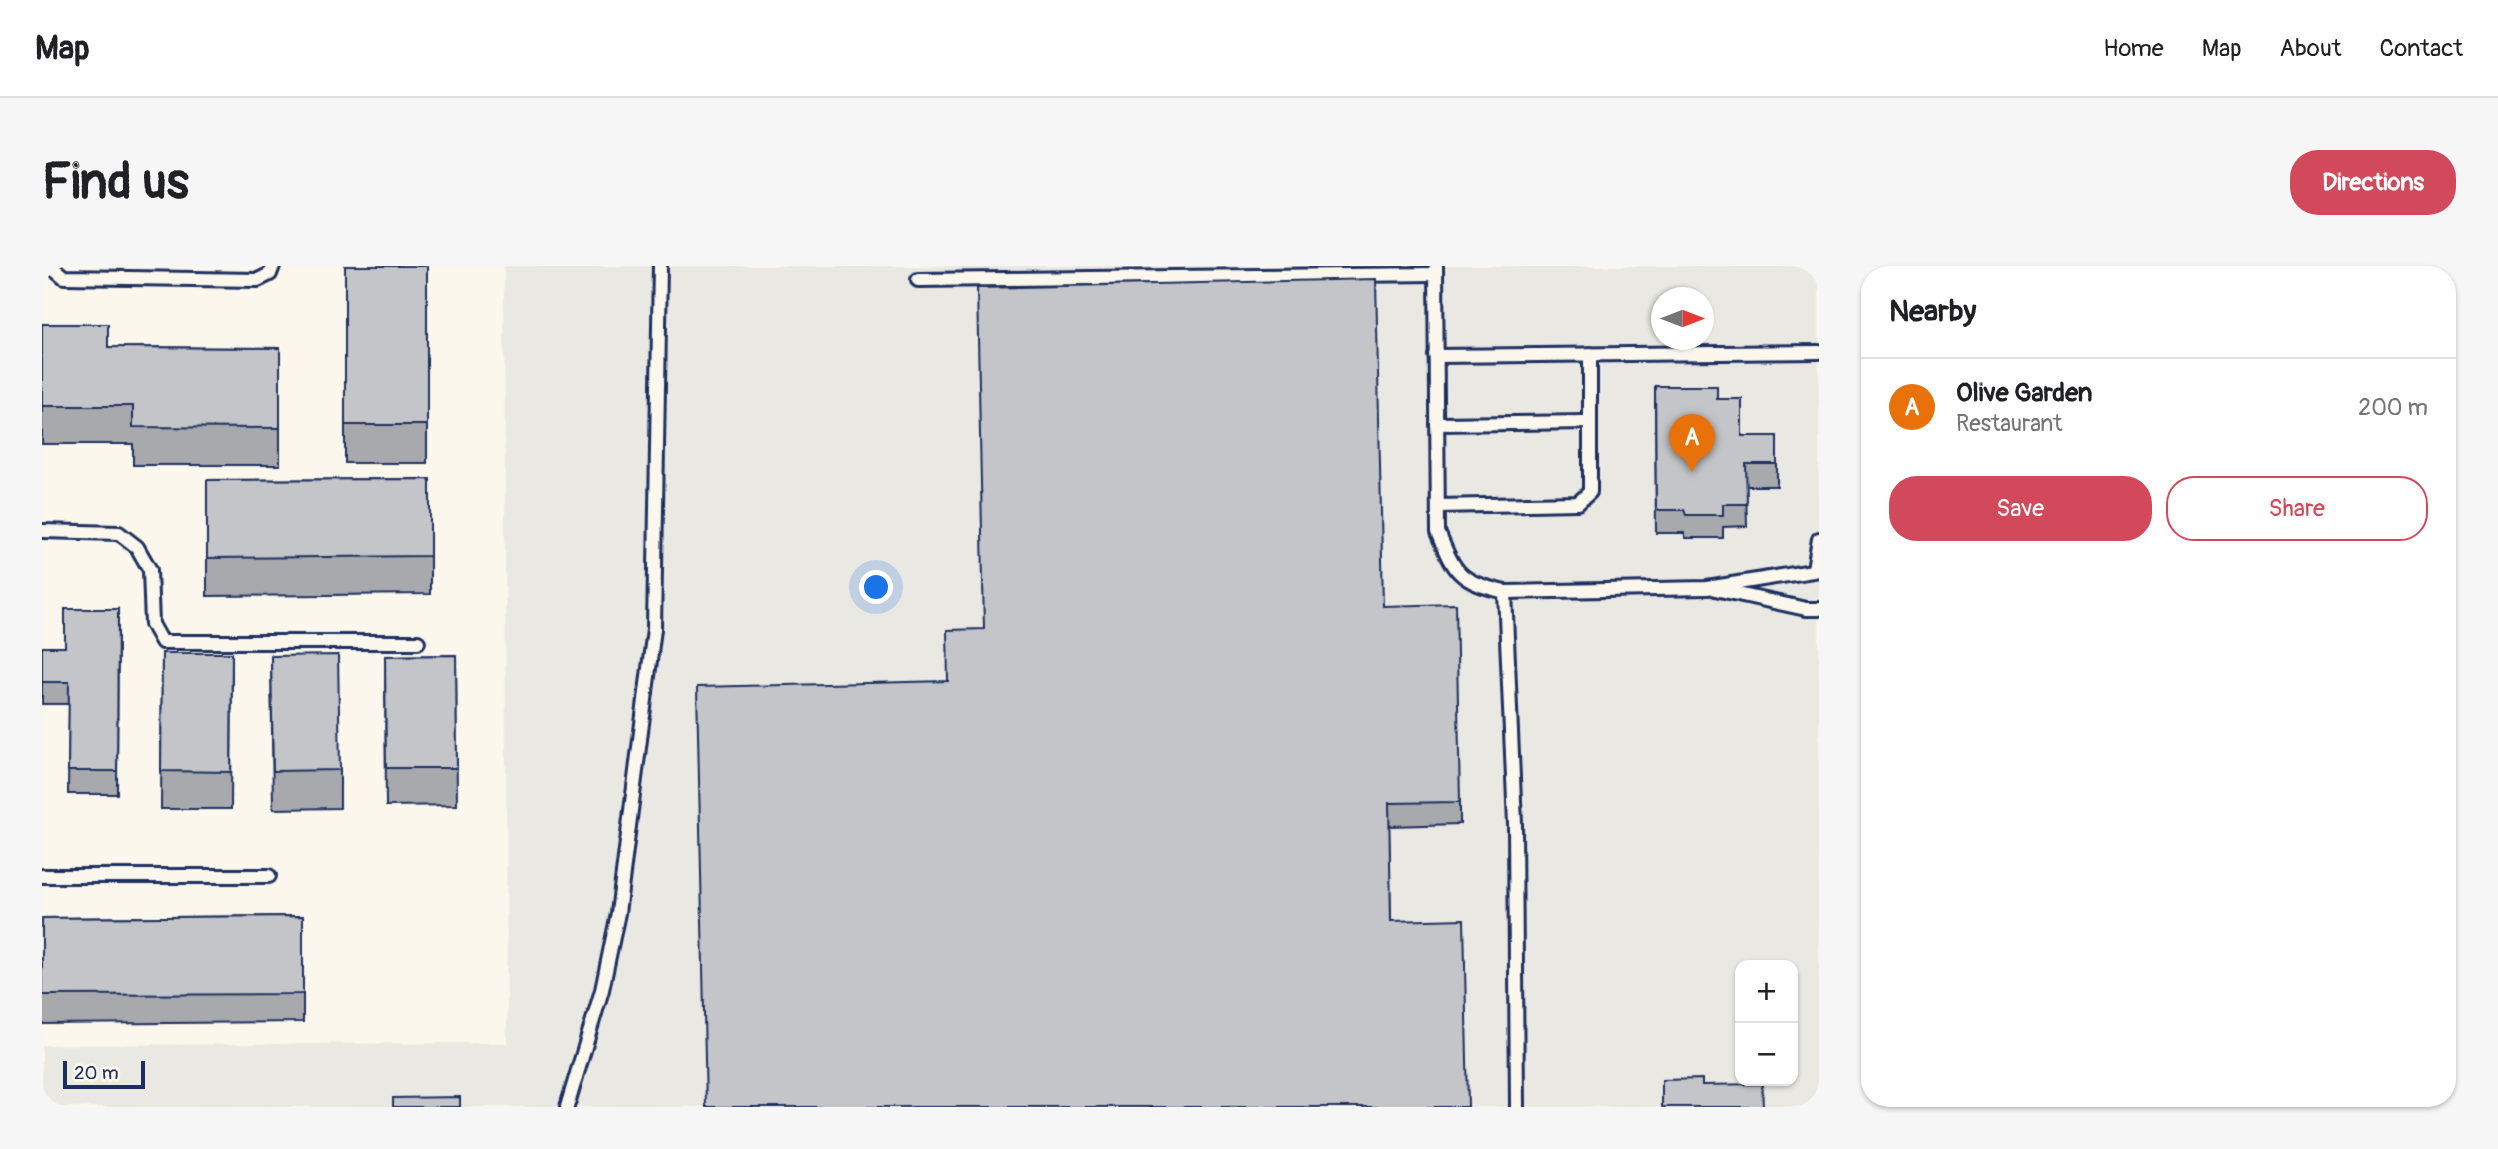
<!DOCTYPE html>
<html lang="en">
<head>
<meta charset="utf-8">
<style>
  :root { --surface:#fff; --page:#f6f6f6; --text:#202124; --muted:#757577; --line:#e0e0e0; --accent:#d1495b }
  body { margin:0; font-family:Pangolin,sans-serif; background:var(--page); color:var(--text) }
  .controls { position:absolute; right:21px; bottom:21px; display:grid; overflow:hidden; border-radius:14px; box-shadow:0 2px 5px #0004 }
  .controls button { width:63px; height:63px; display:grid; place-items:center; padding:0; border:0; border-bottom:2px solid var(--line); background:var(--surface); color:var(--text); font:35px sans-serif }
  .compass { position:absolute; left:1609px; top:21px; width:63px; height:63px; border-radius:50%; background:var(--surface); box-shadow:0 2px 5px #0004; rotate:90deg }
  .scale { position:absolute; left:21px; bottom:18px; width:82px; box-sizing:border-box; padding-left:7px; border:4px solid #1b2f5e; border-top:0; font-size:19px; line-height:24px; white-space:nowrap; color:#1b2f5e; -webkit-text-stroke:5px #fbf7ec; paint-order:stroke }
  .you { position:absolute; left:835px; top:322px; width:24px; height:24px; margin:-18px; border:5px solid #fff; border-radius:50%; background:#1a73e8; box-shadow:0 0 0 10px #1a73e833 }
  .badge { display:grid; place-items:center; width:46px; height:46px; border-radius:50%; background:var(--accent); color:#fff; font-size:23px; font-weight:700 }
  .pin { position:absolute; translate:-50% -58px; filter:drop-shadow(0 2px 4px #0008) }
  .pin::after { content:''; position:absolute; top:37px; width:24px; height:21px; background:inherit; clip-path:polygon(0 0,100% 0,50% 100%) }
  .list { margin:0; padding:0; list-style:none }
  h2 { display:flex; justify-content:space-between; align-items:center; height:91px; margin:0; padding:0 28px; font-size:30px }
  h2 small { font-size:23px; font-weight:400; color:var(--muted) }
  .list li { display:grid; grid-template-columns:46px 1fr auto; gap:21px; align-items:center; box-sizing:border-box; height:98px; padding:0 28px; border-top:2px solid var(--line) }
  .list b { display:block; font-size:26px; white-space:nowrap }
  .list p { margin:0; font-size:23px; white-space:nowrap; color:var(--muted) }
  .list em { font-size:23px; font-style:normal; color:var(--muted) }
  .actions { display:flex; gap:14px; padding:21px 28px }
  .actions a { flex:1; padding:16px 0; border:2px solid var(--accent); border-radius:28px; text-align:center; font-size:24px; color:var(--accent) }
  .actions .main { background:var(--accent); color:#fff }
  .map { position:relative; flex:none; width:1777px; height:841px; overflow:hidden; border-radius:28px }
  header { display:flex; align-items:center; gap:42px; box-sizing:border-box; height:98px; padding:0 35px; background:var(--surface); border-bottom:2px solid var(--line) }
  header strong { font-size:33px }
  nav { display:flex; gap:38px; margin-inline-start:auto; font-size:24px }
  .intro { display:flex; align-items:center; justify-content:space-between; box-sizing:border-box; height:168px; padding:0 42px }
  h1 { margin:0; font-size:49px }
  .button { padding:18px 32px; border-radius:28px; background:var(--accent); color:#fff; font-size:24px; font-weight:700 }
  main { display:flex; gap:42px; padding:0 42px }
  aside { flex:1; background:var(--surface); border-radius:28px; box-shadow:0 2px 5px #0004 }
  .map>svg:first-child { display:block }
</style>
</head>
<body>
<header>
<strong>Map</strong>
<nav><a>Home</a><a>Map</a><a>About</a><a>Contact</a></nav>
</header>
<div class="intro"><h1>Find us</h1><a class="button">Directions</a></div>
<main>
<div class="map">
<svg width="1777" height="841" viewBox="0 0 1777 841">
  <rect width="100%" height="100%" fill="#fbf7ec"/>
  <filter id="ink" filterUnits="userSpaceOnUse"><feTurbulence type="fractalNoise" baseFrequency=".0143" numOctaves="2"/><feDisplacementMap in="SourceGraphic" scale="14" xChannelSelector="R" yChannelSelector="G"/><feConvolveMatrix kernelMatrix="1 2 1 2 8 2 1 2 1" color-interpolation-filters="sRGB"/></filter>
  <g filter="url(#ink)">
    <path fill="#eae8e2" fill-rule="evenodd" d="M462,0H1777V841H0V779L465,777ZM1619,32H1661V74H1619ZM1698,699H1751V815H1698Z"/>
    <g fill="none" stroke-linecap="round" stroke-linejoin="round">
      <defs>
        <g id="lane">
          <polyline points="9,0 22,11 216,14 228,8 231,0"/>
          <path d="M1394,0L1396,266C1414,309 1417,315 1463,326L1665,322L1777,304"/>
          <polyline points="876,14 1394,8"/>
          <polyline points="1394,90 1777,86"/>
          <polyline points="1395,158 1548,156"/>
          <polyline points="1396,240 1536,237 1548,226 1548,88"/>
          <polyline points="0,265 77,267 95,281 108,304 110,358 120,376 376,376"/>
          <polyline points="1772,303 1777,273"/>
          <polyline points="1673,323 1764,343 1777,343"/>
          <polyline points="1463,326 1473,558 1475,841"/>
          <polyline points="0,610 227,610"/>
          <polyline points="525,841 560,724 576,647 612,363 618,0"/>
        </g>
      </defs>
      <use href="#lane" stroke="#1b2f5e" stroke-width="18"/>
      <use href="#lane" stroke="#fbf7ec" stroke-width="12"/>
    </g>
    <g fill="#a8a9ad" stroke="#1b2f5e" stroke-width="2">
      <rect x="303" y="0" width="82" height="197"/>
      <polygon points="0,58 66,81 238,82 238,199 91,199 91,178 0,178"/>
      <polygon points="1613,120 1675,133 1700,170 1735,170 1735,220 1704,220 1705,260 1681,261 1681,272 1644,272 1642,267 1614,267"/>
      <polygon points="388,213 388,328 165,330 165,214"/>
      <polygon points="1341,340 1418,536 1418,558 1347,560 1349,655 1426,841 905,415 942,363"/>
      <polygon points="76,343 75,528 26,528 27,438 0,438 0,381 23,381"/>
      <polygon points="120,387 190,387 189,543 119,543"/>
      <polygon points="414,389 415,539 344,540 343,390"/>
      <polygon points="229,390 298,504 298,542 231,543"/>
      <polygon points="261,650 261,756 0,758 0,652"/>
    </g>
    <g fill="#c3c5c9" stroke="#1b2f5e" stroke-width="2">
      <rect x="303" y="0" width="82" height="159"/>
      <polygon points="1334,13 1341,340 1414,338 1418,536 1347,537 1349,655 1422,653 1426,841 664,841 655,421 906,415 905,364 942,363 935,22"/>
      <polygon points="0,58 66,58 66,81 238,82 238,162 91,161 91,140 0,140"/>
      <polygon points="1613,120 1675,120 1675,133 1700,133 1700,170 1735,170 1735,198 1704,198 1705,238 1681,238 1681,249 1644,249 1642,244 1614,244"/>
      <polygon points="388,213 388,290 165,292 165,214"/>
      <polygon points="23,343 76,343 75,505 26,505 27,416 0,416 0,381 23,381"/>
      <polygon points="120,387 190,387 189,506 119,505"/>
      <polygon points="296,389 298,504 231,505 229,390"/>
      <polygon points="414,389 415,502 344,502 343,390"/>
      <polygon points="261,650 261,728 0,729 0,652"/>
      <polygon points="1660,813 1660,819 1720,818 1721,841 1620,841 1620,814"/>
      <polygon points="418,831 418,841 351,841 351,832"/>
    </g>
  </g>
</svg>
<div class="controls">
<button>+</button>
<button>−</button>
</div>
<svg class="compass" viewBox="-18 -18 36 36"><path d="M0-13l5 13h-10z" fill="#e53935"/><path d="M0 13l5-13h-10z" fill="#757577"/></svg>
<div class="scale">20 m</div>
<div class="you"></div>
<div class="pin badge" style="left:1650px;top:206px;background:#e8710a">A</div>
</div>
<aside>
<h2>Nearby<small></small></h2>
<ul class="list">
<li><span class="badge" style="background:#e8710a">A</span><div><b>Olive Garden</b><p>Restaurant</p></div><em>200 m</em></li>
</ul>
<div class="actions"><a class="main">Save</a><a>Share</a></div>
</aside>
</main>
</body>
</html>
